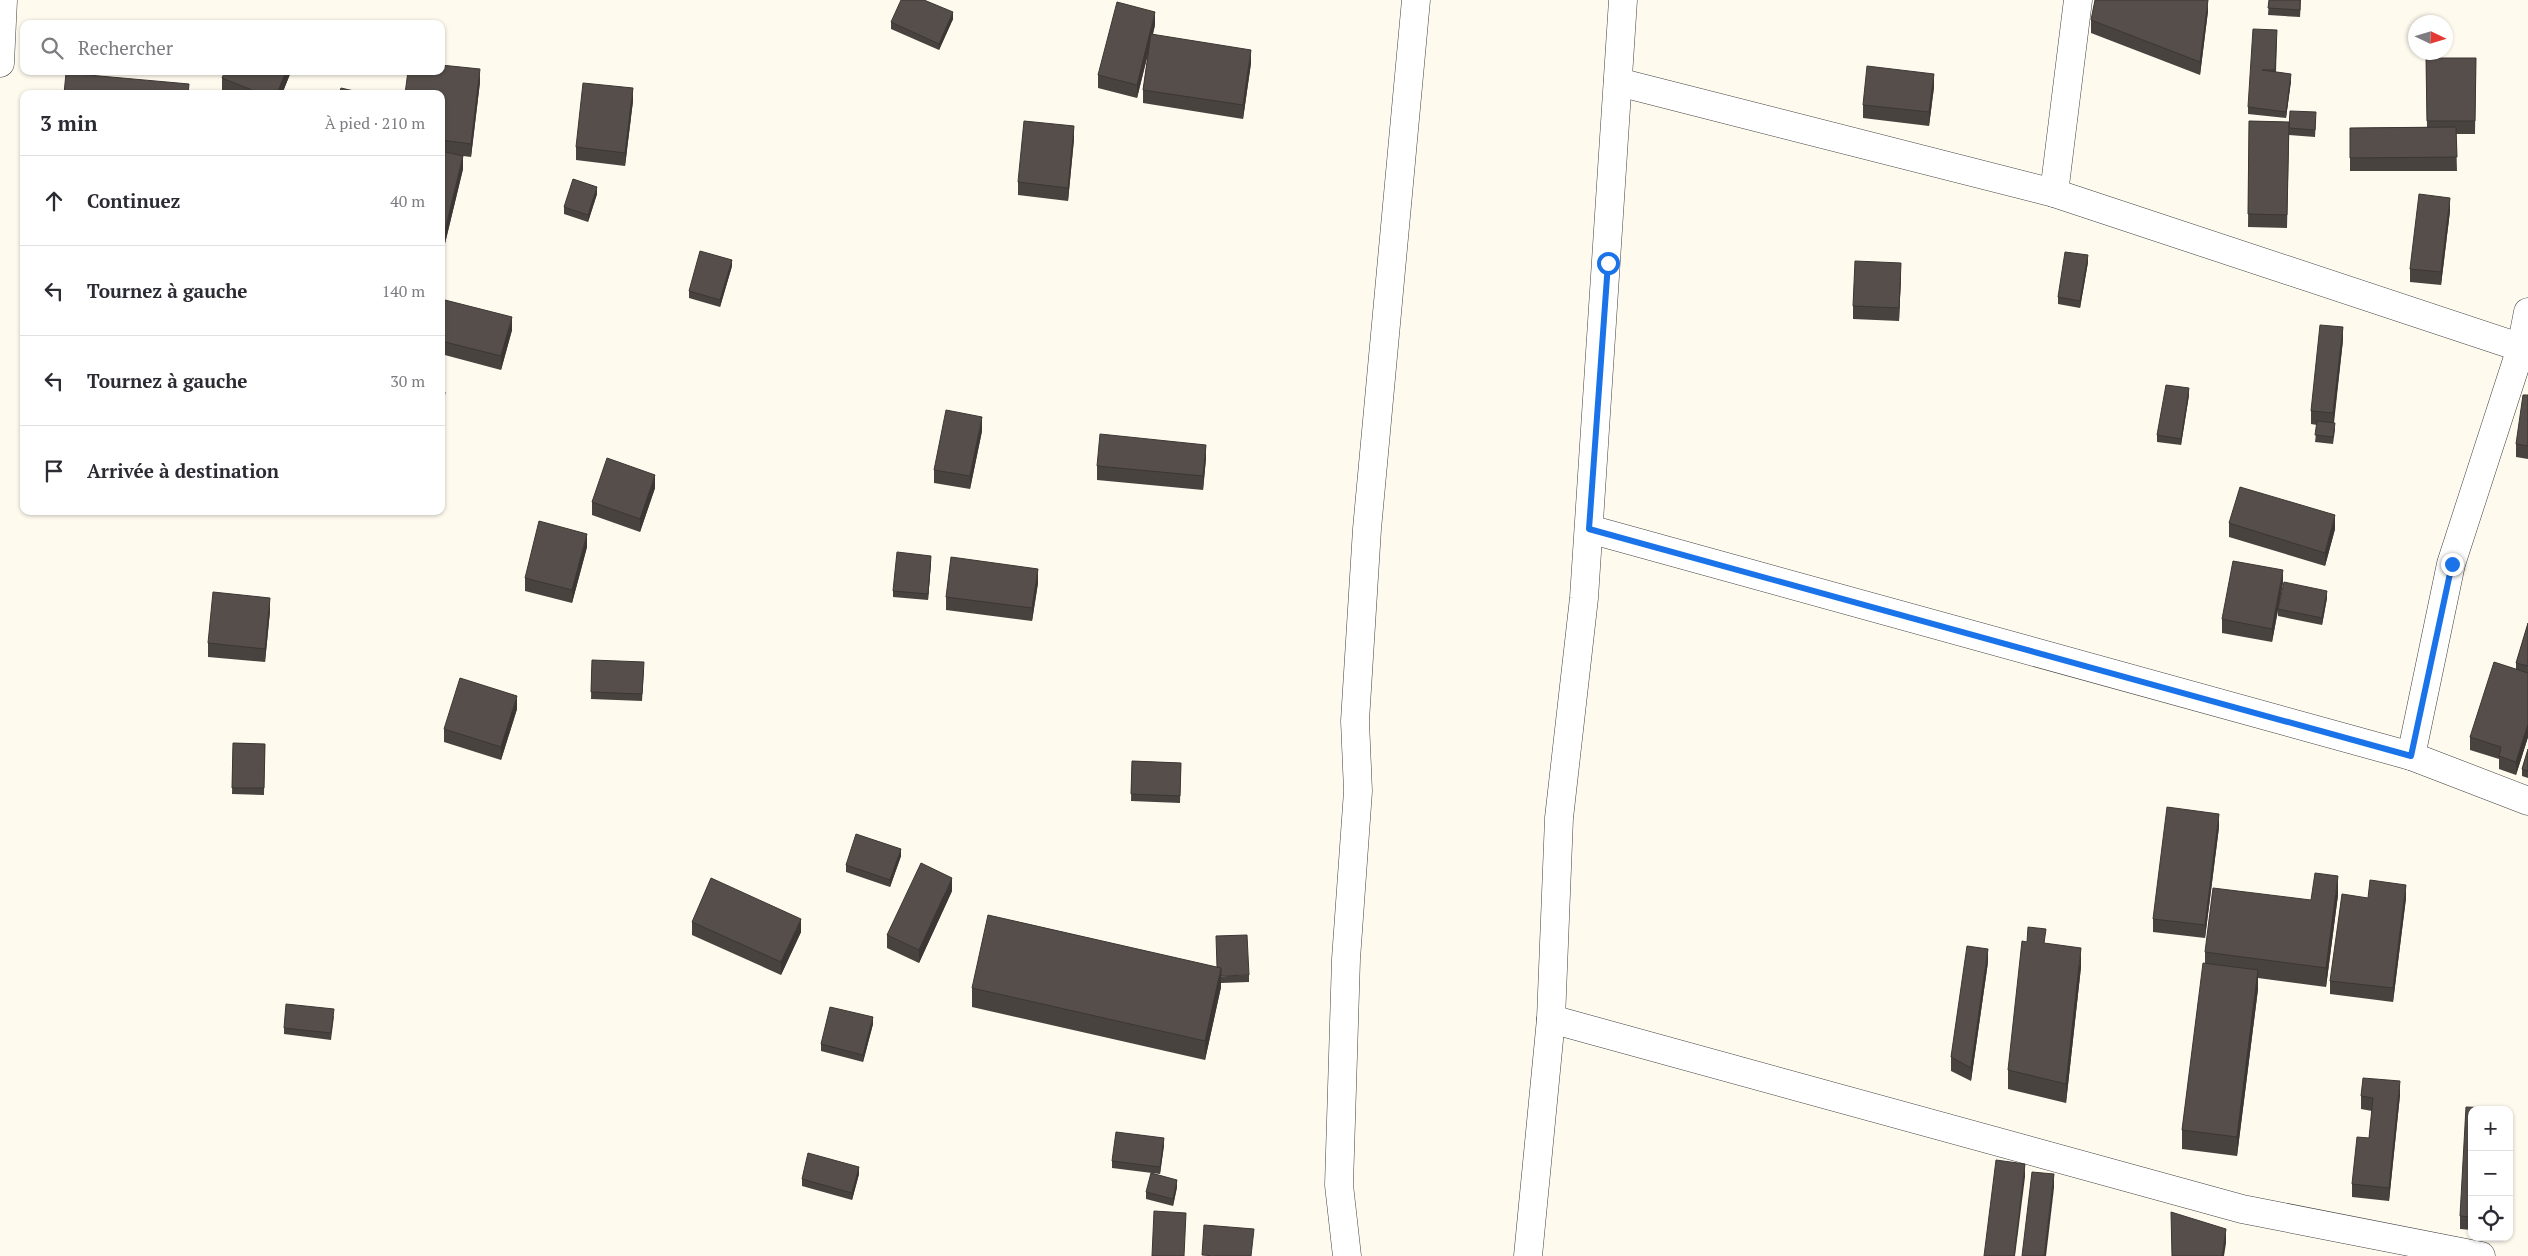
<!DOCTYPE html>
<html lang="fr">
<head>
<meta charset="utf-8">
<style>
  :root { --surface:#fff; --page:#f2f2f3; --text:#2b2b33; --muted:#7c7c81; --line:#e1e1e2 }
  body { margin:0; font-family:"PT Serif",serif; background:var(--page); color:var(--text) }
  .controls { position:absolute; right:15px; bottom:15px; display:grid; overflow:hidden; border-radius:10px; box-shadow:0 1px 4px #0004 }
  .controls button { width:45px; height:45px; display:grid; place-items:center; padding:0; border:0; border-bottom:1px solid var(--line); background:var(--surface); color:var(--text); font:25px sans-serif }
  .compass { position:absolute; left:2408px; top:15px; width:45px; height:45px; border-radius:50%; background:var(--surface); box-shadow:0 1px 4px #0004; rotate:94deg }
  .stop { position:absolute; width:15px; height:15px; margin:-11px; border:4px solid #1a73e8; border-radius:50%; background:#fff }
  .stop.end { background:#1a73e8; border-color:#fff; box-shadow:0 1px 5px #0008 }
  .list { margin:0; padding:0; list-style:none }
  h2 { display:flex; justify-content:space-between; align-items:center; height:65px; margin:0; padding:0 20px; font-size:21px }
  h2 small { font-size:16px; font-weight:400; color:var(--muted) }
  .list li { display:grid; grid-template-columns:32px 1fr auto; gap:15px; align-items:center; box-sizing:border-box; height:90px; padding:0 20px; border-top:1px solid var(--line) }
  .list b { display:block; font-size:19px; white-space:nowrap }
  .list em { font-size:16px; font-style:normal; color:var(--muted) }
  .icon { flex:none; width:28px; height:28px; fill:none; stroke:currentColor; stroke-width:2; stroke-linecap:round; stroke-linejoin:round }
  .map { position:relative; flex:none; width:2528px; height:1256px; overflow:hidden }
  .search { position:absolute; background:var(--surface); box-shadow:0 1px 4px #0004; left:20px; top:20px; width:425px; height:55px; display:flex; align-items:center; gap:12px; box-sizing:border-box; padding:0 18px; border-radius:10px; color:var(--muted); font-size:19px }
  .panel { position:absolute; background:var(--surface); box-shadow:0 1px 4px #0004; left:20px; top:90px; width:425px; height:425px; border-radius:10px }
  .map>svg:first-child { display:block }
</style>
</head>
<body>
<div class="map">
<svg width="2528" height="1256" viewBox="0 0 2528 1256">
  <rect width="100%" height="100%" fill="#fefaee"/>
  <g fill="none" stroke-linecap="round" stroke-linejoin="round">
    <defs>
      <g id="street">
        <polyline points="0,63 3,0"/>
        <polyline points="1618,82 2054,193 2528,350"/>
        <polyline points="2054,193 2078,0"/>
        <polyline points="1589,529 2411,756 2528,801"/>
        <polyline points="2411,756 2451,564 2521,348 2528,312"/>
        <polyline points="1551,1019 2242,1209 2481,1256"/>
        <polyline points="1347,1256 1339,1185 1346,959 1358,791 1355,721 1367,529 1416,0"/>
        <polyline points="1528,1256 1551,1019 1559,818 1584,598 1623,0"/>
      </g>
    </defs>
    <use href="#street" stroke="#404040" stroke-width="29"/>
    <use href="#street" stroke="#fff" stroke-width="28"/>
  </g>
  <g fill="#494340">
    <polygon points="2269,0 2301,0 2300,17 2268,15"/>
    <polygon points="2208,11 2200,75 2091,33 2091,20"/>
    <polygon points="953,19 939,50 891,29 891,22"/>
    <polygon points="1155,25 1153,34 1251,63 1243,119 1143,103 1143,90 1148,54 1137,98 1098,88 1098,75"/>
    <polygon points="2277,37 2276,72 2291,81 2286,118 2248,114 2248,107"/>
    <polygon points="2426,58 2476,58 2475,134 2456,134 2457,171 2350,171 2350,128 2427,127"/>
    <polygon points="291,71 282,94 228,94 222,91 222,78"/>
    <polygon points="480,82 471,157 463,156 463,169 441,260 441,94"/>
    <polygon points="1934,87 1929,126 1863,118 1863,105"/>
    <polygon points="633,101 625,166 576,160 576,147"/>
    <polygon points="2316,119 2315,137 2289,135 2287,228 2248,227 2249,121 2289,122"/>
    <polygon points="1074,139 1068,201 1018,195 1018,182"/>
    <polygon points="597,194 588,222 564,214 564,207"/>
    <polygon points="2450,211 2441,285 2410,282 2410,269"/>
    <polygon points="2088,262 2080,308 2058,304 2058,297"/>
    <polygon points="732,266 720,307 689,298 689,291"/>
    <polygon points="1901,276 1899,321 1853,319 1853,306"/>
    <polygon points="441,299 512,330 501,370 441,354"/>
    <polygon points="2343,340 2334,423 2335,430 2333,444 2315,442 2317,425 2311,424 2311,411"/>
    <polygon points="2189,395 2181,445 2157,442 2157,435"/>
    <polygon points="2528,395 2528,459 2516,457 2516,444"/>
    <polygon points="982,431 970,489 934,483 934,470"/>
    <polygon points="1206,458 1203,490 1097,480 1097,466"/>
    <polygon points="655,488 640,532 592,515 592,502"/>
    <polygon points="2229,523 2335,529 2325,566 2229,537"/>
    <polygon points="587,547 572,603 525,591 525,578"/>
    <polygon points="931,562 928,600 893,597 893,591"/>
    <polygon points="1038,583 1032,621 946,610 946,597"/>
    <polygon points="2283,583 2272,642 2222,633 2222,619"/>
    <polygon points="2327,598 2322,625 2278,616 2278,609"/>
    <polygon points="270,611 265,662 208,657 208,643"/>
    <polygon points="2528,623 2528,737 2516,775 2499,769 2499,759 2470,750 2470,737 2516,669 2516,663"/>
    <polygon points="592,660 644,669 642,701 591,699"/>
    <polygon points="517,709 501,760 444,742 444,729"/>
    <polygon points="233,743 265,744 264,795 232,794"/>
    <polygon points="2528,749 2528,778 2522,776 2522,769"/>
    <polygon points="1132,761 1181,763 1180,803 1131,801"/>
    <polygon points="2219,827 2205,938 2153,932 2153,919"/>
    <polygon points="901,856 890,887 846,872 846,865"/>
    <polygon points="952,891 919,963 887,948 887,935"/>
    <polygon points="2338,895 2326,987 2258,978 2258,989 2237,1156 2182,1149 2182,1130 2205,963 2205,952 2311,900"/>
    <polygon points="2368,898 2406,898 2393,1002 2330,994 2330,981"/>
    <polygon points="692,922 801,932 781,975 692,935"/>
    <polygon points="2046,944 2081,967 2066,1103 2008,1089 2008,1070"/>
    <polygon points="1988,962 1971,1081 1951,1071 1951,1057"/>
    <polygon points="1249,975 1249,982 1221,983 1221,987 1205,1060 972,1007 972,988"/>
    <polygon points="334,1016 331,1040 284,1034 284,1028"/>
    <polygon points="873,1024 863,1062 821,1051 821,1044"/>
    <polygon points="2400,1095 2389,1201 2352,1197 2352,1184 2369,1138 2372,1111 2361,1109 2361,1096"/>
    <polygon points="2472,1110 2472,1230 2460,1229 2460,1216"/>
    <polygon points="1164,1145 1160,1174 1112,1168 1112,1161"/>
    <polygon points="859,1174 852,1200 802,1186 802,1179"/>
    <polygon points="1177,1187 1173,1206 1146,1199 1146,1192"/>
  </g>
  <g fill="#3c3734">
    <polygon points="2208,0 2208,11 2200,75 2200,62"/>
    <polygon points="953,12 953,19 939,50 939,44"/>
    <polygon points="1155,12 1155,25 1137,98 1137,85"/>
    <polygon points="1251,50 1251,63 1243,119 1243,105"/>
    <polygon points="480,69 480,82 471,157 471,144"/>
    <polygon points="286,71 291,71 291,72 282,94 277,94"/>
    <polygon points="1934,74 1934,87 1929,126 1929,112"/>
    <polygon points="2291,74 2291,81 2286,118 2286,112"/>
    <polygon points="633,88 633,101 625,166 625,153"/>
    <polygon points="1074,126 1074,139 1068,201 1068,188"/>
    <polygon points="463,156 463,169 441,260 441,247"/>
    <polygon points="597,187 597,194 588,222 588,215"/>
    <polygon points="2450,198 2450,211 2441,285 2441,272"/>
    <polygon points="2088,255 2088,262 2080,308 2080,301"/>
    <polygon points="732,260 732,266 720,307 720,300"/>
    <polygon points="1901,263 1901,276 1899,321 1899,308"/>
    <polygon points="512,317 512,330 501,370 501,356"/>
    <polygon points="2343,327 2343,340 2333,427 2333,413"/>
    <polygon points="2189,388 2189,395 2181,445 2181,439"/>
    <polygon points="445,392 445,405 441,435 441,422"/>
    <polygon points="982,417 982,431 970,489 970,476"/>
    <polygon points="1206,445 1206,458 1203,490 1203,476"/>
    <polygon points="655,475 655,488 640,532 640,519"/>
    <polygon points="2335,515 2335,529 2325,566 2325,553"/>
    <polygon points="587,534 587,547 572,603 572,590"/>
    <polygon points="931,556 931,562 928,600 928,594"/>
    <polygon points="1038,569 1038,583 1032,621 1032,608"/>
    <polygon points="2283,570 2283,583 2272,642 2272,629"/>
    <polygon points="2327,591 2327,598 2322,625 2322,618"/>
    <polygon points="270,598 270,611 265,662 265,649"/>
    <polygon points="517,696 517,709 501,760 501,747"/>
    <polygon points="2528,724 2528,737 2516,775 2516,762"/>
    <polygon points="2219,814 2219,827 2205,938 2205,925"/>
    <polygon points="901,849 901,856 890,887 890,880"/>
    <polygon points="2338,876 2338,895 2326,987 2326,968"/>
    <polygon points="952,878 952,891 919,963 919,950"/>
    <polygon points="2406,885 2406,898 2393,1002 2393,988"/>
    <polygon points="801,919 801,932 781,975 781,962"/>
    <polygon points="2081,948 2081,967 2066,1103 2066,1084"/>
    <polygon points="1988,949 1988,962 1971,1081 1971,1068"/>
    <polygon points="1221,968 1221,987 1205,1060 1205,1041"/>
    <polygon points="2258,970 2258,989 2237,1156 2237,1137"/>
    <polygon points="873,1017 873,1024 863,1062 863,1055"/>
    <polygon points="2400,1081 2400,1095 2389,1201 2389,1188"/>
    <polygon points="1164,1138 1164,1145 1160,1174 1160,1167"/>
    <polygon points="2025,1164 2025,1177 2015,1256 2014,1256"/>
    <polygon points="859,1167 859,1174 852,1200 852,1193"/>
    <polygon points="2054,1174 2054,1188 2046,1256 2044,1256"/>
    <polygon points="1177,1180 1177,1187 1173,1206 1173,1199"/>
    <polygon points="2226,1229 2226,1243 2224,1256 2222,1256"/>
  </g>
  <g fill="#554e4a" stroke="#3c3734">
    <polygon points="901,0 924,0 953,12 939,44 891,22"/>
    <polygon points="2095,0 2208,0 2200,62 2091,20"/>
    <polygon points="2269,0 2300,0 2300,10 2268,8"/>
    <polygon points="1117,2 1155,12 1137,85 1098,75"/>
    <polygon points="2253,29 2277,30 2275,70 2262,70 2291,74 2286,112 2248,107"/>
    <polygon points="1151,34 1251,50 1243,105 1143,90"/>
    <polygon points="2426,58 2476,58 2475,121 2427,121"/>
    <polygon points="441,65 480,69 471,144 441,140 441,94 405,94 408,71 441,71"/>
    <polygon points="1867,66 1934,74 1929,112 1863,105"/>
    <polygon points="225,71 286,71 277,94 262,94 222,78"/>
    <polygon points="66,73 189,84 188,94 64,94"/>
    <polygon points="583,83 633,88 625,153 576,147"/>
    <polygon points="341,88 367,94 339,94"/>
    <polygon points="2290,111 2316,112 2315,130 2289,128"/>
    <polygon points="1024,121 1074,126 1068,188 1018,182"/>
    <polygon points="2249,121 2289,122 2287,215 2248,214"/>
    <polygon points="2456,127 2457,157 2350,158 2350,128"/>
    <polygon points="441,151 463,156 441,247"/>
    <polygon points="573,179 597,187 588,215 564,207"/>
    <polygon points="2419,194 2450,198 2441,272 2410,269"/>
    <polygon points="700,251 732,260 720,300 689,291"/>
    <polygon points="2065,252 2088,255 2080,301 2058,297"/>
    <polygon points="1855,261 1901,263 1899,308 1853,306"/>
    <polygon points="441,299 512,317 501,356 441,341"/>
    <polygon points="2320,325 2343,327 2333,413 2311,411"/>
    <polygon points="2166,385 2189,388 2181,439 2157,435"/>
    <polygon points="441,392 445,392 441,422"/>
    <polygon points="2523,395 2528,395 2528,446 2516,444"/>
    <polygon points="946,410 982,417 970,476 934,470"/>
    <polygon points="2317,421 2335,423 2333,437 2315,435"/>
    <polygon points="1100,434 1206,445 1203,476 1097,466"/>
    <polygon points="607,458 655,475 640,519 592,502"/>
    <polygon points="2240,487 2335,515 2325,553 2229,523"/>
    <polygon points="539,521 587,534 572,590 525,578"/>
    <polygon points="897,552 931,556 928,594 893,591"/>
    <polygon points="951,557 1038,569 1032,608 946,597"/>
    <polygon points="2233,561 2283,570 2272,629 2222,619"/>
    <polygon points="2284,582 2327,591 2322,618 2278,609"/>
    <polygon points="213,592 270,598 265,649 208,643"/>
    <polygon points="2528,623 2528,666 2516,663"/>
    <polygon points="592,660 644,662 642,694 591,692"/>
    <polygon points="2494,662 2528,673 2528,724 2516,762 2499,756 2501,747 2470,737"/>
    <polygon points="460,678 517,696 501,747 444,729"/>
    <polygon points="233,743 265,744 264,788 232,788"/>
    <polygon points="2528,749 2528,771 2522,769"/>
    <polygon points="1132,761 1181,763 1180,796 1131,794"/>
    <polygon points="2167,807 2219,814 2205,925 2153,919"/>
    <polygon points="856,834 901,849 890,880 846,865"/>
    <polygon points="921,863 952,878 919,950 887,935"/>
    <polygon points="2315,873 2338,876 2326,968 2205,952 2213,888 2311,900"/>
    <polygon points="711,878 801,919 781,962 692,922"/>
    <polygon points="2370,880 2406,885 2393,988 2330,981 2342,894 2368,898"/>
    <polygon points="988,915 1221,968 1205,1041 972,988"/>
    <polygon points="2028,927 2046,929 2044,943 2081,948 2066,1084 2008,1070 2022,941 2027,942"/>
    <polygon points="1247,935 1249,975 1221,976 1221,968 1217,967 1216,936"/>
    <polygon points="1967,946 1988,949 1971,1068 1951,1057"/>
    <polygon points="2203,963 2258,970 2237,1137 2182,1130"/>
    <polygon points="286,1004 334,1009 331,1033 284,1028"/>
    <polygon points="830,1007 873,1017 863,1055 821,1044"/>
    <polygon points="2363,1078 2400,1081 2389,1188 2352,1184 2357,1137 2369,1138 2373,1098 2361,1096"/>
    <polygon points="2466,1107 2492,1108 2492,1110 2472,1110 2472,1217 2460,1216"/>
    <polygon points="1116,1132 1164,1138 1160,1167 1112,1161"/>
    <polygon points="808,1153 859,1167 852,1193 802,1179"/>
    <polygon points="1996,1160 2025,1164 2014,1256 1984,1256"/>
    <polygon points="2032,1172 2054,1174 2044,1256 2022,1256"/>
    <polygon points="1151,1173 1177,1180 1173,1199 1146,1192"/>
    <polygon points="1154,1211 1186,1213 1184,1256 1152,1256"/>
    <polygon points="2171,1212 2226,1229 2222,1256 2172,1256"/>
    <polygon points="1204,1225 1254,1229 1251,1256 1215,1256 1202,1255"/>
  </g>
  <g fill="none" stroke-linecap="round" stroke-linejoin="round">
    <polyline stroke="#1a73e8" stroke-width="6" points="1608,263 1589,529 2411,756 2452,564"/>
  </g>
</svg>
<div class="controls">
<button>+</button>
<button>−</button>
<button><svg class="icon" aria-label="locate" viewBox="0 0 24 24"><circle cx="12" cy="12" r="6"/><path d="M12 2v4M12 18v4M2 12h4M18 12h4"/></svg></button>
</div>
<svg class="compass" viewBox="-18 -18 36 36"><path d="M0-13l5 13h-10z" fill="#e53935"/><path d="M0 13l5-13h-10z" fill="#7c7c81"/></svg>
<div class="stop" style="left:1608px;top:263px"></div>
<div class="stop end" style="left:2452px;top:564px"></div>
<div class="search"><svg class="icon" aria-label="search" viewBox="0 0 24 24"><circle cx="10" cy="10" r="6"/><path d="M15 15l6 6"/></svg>Rechercher</div>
<section class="panel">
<h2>3 min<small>À pied · 210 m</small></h2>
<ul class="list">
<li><svg class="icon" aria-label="ahead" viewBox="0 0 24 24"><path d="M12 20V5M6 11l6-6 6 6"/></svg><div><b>Continuez</b></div><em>40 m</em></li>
<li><svg class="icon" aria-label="left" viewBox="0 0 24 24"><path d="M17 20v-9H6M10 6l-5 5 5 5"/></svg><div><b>Tournez à gauche</b></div><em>140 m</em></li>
<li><svg class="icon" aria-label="left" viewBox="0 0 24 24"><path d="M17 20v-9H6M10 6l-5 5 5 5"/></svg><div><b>Tournez à gauche</b></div><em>30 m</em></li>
<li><svg class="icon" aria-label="arrive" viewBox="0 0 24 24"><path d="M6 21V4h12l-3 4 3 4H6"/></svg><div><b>Arrivée à destination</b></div></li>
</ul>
</section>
</div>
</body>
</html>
